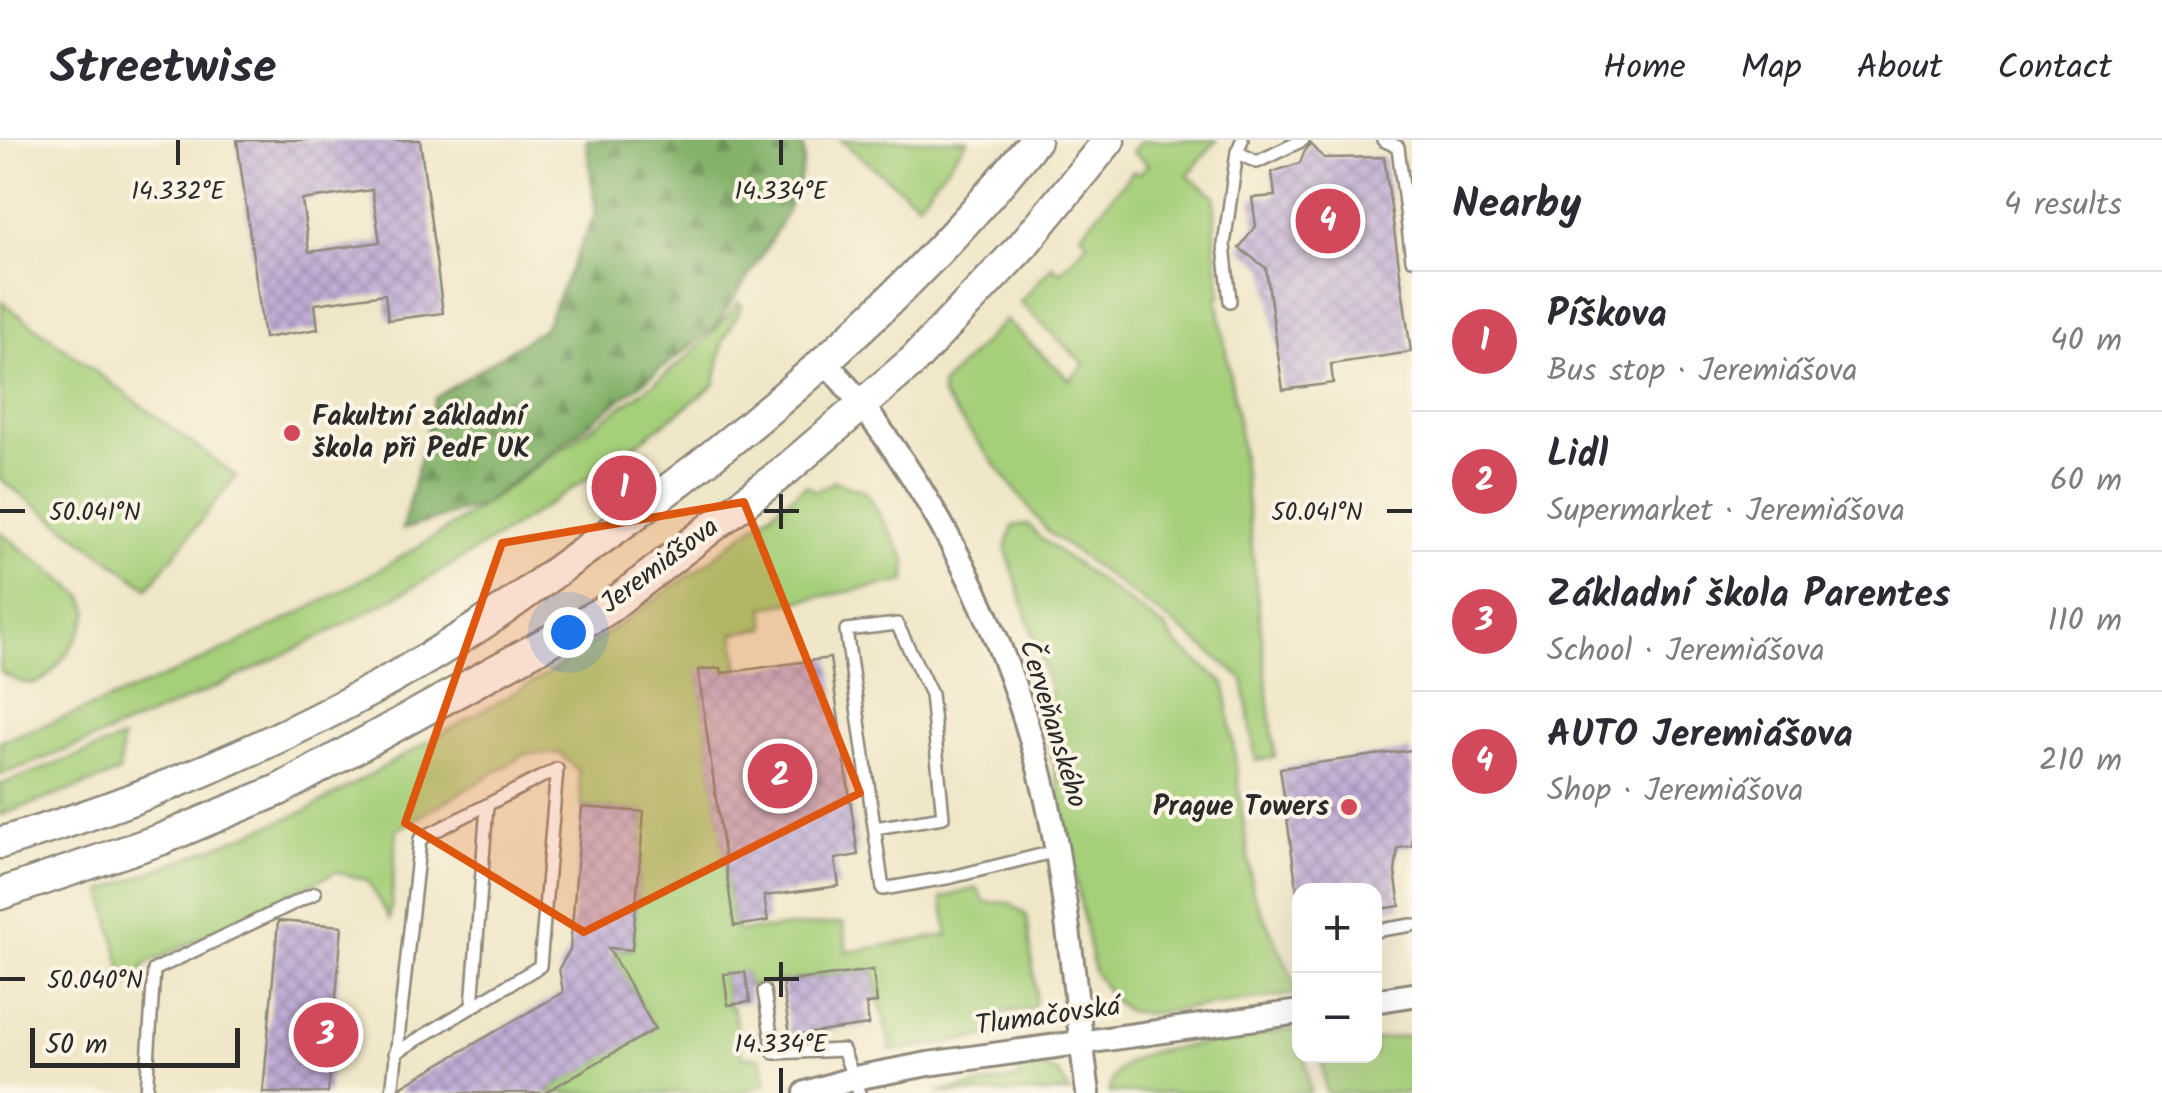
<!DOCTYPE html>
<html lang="en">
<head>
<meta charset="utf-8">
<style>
  :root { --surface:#fff; --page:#f2f2f3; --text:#2b2b33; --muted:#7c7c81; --line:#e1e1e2; --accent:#d1495b }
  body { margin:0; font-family:Kalam,sans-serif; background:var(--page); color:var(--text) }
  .controls { position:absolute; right:30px; bottom:30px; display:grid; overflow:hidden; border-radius:20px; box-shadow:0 10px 40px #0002 }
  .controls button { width:90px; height:90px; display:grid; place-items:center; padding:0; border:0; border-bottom:2px solid var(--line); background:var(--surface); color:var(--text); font:50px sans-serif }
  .scale { position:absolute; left:30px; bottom:25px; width:210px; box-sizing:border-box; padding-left:10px; border:5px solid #2b2b2b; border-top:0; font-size:28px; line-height:35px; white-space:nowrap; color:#2b2b2b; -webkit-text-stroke:8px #fcf5e5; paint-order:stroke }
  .you { position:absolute; left:568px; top:492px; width:35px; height:35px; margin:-25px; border:8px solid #fff; border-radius:50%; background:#1a73e8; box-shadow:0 0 0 15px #1a73e833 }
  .badge { display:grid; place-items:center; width:65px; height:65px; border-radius:50%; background:var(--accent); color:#fff; font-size:32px; font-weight:700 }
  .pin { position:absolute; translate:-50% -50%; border:5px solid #fff; box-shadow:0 2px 10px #0006 }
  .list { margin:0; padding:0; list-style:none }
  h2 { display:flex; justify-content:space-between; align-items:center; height:130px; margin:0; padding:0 40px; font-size:42px }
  h2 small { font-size:32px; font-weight:400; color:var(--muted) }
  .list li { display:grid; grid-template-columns:65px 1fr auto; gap:30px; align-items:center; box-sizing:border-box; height:140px; padding:0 40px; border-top:2px solid var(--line) }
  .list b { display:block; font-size:38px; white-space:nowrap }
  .list p { margin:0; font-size:32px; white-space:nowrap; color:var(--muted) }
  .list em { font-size:32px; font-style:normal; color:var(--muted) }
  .map { position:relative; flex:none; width:1412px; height:953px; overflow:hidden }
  header { display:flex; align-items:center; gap:60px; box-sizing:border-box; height:140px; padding:0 50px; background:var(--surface); border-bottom:2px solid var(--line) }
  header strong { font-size:48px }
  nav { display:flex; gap:55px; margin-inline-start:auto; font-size:35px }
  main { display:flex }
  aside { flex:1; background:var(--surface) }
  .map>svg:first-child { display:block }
</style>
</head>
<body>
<header>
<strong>Streetwise</strong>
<nav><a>Home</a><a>Map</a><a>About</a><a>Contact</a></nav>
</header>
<main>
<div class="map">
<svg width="1412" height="953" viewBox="0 0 1412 953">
  <defs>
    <pattern id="forest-firs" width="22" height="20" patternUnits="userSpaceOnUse" patternTransform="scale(2.5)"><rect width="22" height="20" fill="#84b26a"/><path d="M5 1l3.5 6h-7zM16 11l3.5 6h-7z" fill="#6c9157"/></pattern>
    <pattern id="building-cross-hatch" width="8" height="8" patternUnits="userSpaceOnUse" patternTransform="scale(2.5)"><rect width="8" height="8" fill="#c0acd5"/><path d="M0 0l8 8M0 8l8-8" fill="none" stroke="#9c8cad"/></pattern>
  </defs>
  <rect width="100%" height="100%" fill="#fcf5e5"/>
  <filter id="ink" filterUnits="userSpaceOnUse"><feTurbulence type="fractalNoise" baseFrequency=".01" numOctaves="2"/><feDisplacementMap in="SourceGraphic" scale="20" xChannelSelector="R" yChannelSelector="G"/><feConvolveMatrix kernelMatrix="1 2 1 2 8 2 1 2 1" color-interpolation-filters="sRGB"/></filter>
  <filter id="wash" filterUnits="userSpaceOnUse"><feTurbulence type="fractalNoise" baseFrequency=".0048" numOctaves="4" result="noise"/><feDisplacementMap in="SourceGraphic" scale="40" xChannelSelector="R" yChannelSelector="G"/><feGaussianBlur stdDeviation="2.25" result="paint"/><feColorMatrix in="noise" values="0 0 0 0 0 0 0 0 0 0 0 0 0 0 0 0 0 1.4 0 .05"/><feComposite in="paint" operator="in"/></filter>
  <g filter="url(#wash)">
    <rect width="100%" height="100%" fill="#f0e6c8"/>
    <g fill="#a6cf7a" stroke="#687d52" stroke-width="2.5">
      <polygon points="840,0 968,0 918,63"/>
      <polygon points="1142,0 1217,0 1187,36 1215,56 1215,106 1221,155 1217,158 1238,281 1275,617 1256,621 1243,539 1194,499 1048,392 942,256 941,246 1005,180 1070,240 1084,224 1020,162 1052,126 1060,132 1088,102 1081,94 1133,31 1139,34 1148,24 1132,12"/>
      <polygon points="2,162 236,336 148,448 0,339"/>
      <path d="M738,162L742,166L723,201L715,244C498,417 260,540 0,635V601C152,548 302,479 439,394C488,363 535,328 582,294C636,256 700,217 738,162Z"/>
      <polygon points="835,341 866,352 906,419 906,441 764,467 766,488 734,493 739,531 722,533 720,528 699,531 734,786 738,791 843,783 847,812 948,795 942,758 977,748 985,762 1009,763 1027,776 1036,856 1033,868 994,874 998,895 891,911 873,830 748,846 745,832 724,834 728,865 733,869 742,916 761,918 766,944 739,953 544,953 654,888 615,821 615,809 632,810 644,672 582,667 578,631 560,613 526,614 397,690 390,779 367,740 336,732 143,826 144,844 121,842 122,830 103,751 306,671 551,532 700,428 806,345 816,351"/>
      <polygon points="1028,384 1040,398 1166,489 1176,504 1225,544 1253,753 1292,836 1296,854 1147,874 1128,871 1113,860 1094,832 1049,601 1033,562 1052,555 1006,409 1013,386"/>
      <path d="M0,392L83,456L89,471C84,488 76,500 66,514C45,544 33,554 0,531Z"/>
      <polygon points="122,599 119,633 0,675 0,645"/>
      <path d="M1299,888L1300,916H1305L1310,953H1109C1112,928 1129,920 1151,912Z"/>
      <polygon points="1412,895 1412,953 1326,953 1321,916 1374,916 1375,900"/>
      <polygon points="1035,925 1058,933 1070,953 935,953 1020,938 1019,927"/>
    </g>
    <path fill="url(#forest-firs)" stroke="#586e4a" stroke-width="2.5" d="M586,0H801C821,41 738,149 716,187L482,365L402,390L435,258L544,188L596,72Z"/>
    <g id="blocks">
      <g fill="url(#building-cross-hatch)" fill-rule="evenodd">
        <path d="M237,0H420L443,173L388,180L385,154L315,164L318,189L264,198ZM372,50L380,102L309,112L302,60Z"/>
        <polygon points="1311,4 1324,18 1384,17 1411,212 1331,224 1333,243 1283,250 1266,128 1239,108 1256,86 1252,58 1275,56 1272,32 1300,23 1305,10"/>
        <polygon points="830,518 858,715 835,719 839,746 764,756 768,781 734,786 698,530 721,528 722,533"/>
        <polygon points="1412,610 1412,706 1398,708 1395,732 1400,766 1374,770 1374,750 1297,750 1280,628"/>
        <polygon points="582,667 644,672 632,810 608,808 655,889 544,953 401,953 402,946 563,852 559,828 570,810"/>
        <polygon points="278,781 342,786 328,953 263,953"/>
        <polygon points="873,830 877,863 866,864 869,885 790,896 782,842"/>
        <polygon points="745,832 750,862 728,865 724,834"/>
      </g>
    </g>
  </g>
  <g filter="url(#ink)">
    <use href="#blocks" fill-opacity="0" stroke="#8e887a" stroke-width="2.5"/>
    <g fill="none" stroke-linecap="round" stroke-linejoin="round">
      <defs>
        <g id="service">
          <polyline points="1242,0 1237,12 1257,22 1303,0"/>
          <polyline points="1383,0 1398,7 1412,119"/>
          <polyline points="1230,161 1224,105 1237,12"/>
          <polyline points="875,688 943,677 931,554 897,484 846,490 883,749 952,737 1057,711"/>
          <polyline points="1374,791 1412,785"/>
          <polyline points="764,851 774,913 843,910 859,953"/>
          <polyline points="472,867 487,665"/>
          <polyline points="146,953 154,830 315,753"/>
          <polyline points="392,953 420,699 557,629 540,826 395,913"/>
        </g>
        <g id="minor">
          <path d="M825,221C946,357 1026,532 1057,711C1070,791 1077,873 1088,953"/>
          <polyline points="1374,861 1412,855"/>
          <polyline points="806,953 855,938 928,924 1300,872"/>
        </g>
        <g id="secondary">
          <path d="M0,703C172,653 343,576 493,477C528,453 562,426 597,402C759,287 911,155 1035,0"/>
          <polyline points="0,754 162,699 279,650 604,471 787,329 913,221 1023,105 1109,0"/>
        </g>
      </defs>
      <use href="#service" stroke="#8e887a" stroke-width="16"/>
      <use href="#minor" stroke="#8e887a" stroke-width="28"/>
      <use href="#secondary" stroke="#8e887a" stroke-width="35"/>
      <use href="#service" stroke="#fff" stroke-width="11"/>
      <use href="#minor" stroke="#fff" stroke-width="22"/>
      <use href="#secondary" stroke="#fff" stroke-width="30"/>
    </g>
  </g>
  <path fill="#df570e" fill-opacity="0.2" stroke="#df570e" stroke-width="8" stroke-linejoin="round" d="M744,362L860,653L584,792L405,683L502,403Z"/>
  <path fill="none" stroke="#2b2b2b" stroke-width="4" d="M178,0V25M781,0V25M781,354V389M0,371H25M764,371H799M1387,371H1412M781,822V857M0,839H25M764,839H799M781,928V953"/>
  <g fill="#d1495b" stroke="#fcf5e5" stroke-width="4">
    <circle cx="292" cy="293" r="10"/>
    <circle cx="1349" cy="667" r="10"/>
  </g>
  <g text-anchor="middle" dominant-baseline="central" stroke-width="8" stroke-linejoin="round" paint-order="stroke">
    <g font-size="28" font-weight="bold" fill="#2b2b2b" stroke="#fcf5e5" text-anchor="start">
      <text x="312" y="277">Fakultní základní<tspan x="312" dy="32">škola při PedF UK</tspan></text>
      <text x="1329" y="667" text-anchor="end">Prague Towers</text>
    </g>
    <g font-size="28" fill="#2b2b2b" stroke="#fcf5e5">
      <text transform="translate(660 426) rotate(-37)">Jeremiášova</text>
      <text transform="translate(1052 584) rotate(73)">Červeňanského</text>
      <text transform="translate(1048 877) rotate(-8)">Tlumačovská</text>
    </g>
  </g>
  <g font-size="25" text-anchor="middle" fill="#2b2b2b" stroke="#fcf5e5" stroke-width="8" stroke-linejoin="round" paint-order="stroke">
    <text x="178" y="59">14.332°E</text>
    <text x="781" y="59">14.334°E</text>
    <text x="95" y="380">50.041°N</text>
    <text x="1317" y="380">50.041°N</text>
    <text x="95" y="848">50.040°N</text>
    <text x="781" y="912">14.334°E</text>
  </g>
</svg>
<div class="controls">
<button>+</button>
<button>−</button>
</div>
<div class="scale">50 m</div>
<div class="you"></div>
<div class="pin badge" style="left:624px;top:348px">1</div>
<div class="pin badge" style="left:780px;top:636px">2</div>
<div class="pin badge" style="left:326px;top:895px">3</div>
<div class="pin badge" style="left:1328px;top:81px">4</div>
</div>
<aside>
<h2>Nearby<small>4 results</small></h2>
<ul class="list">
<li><span class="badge">1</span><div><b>Píškova</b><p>Bus stop · Jeremiášova</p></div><em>40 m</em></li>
<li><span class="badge">2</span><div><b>Lidl</b><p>Supermarket · Jeremiášova</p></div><em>60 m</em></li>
<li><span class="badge">3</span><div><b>Základní škola Parentes</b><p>School · Jeremiášova</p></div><em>110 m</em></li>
<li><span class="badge">4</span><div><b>AUTO Jeremiášova</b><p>Shop · Jeremiášova</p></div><em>210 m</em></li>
</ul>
</aside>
</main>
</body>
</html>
